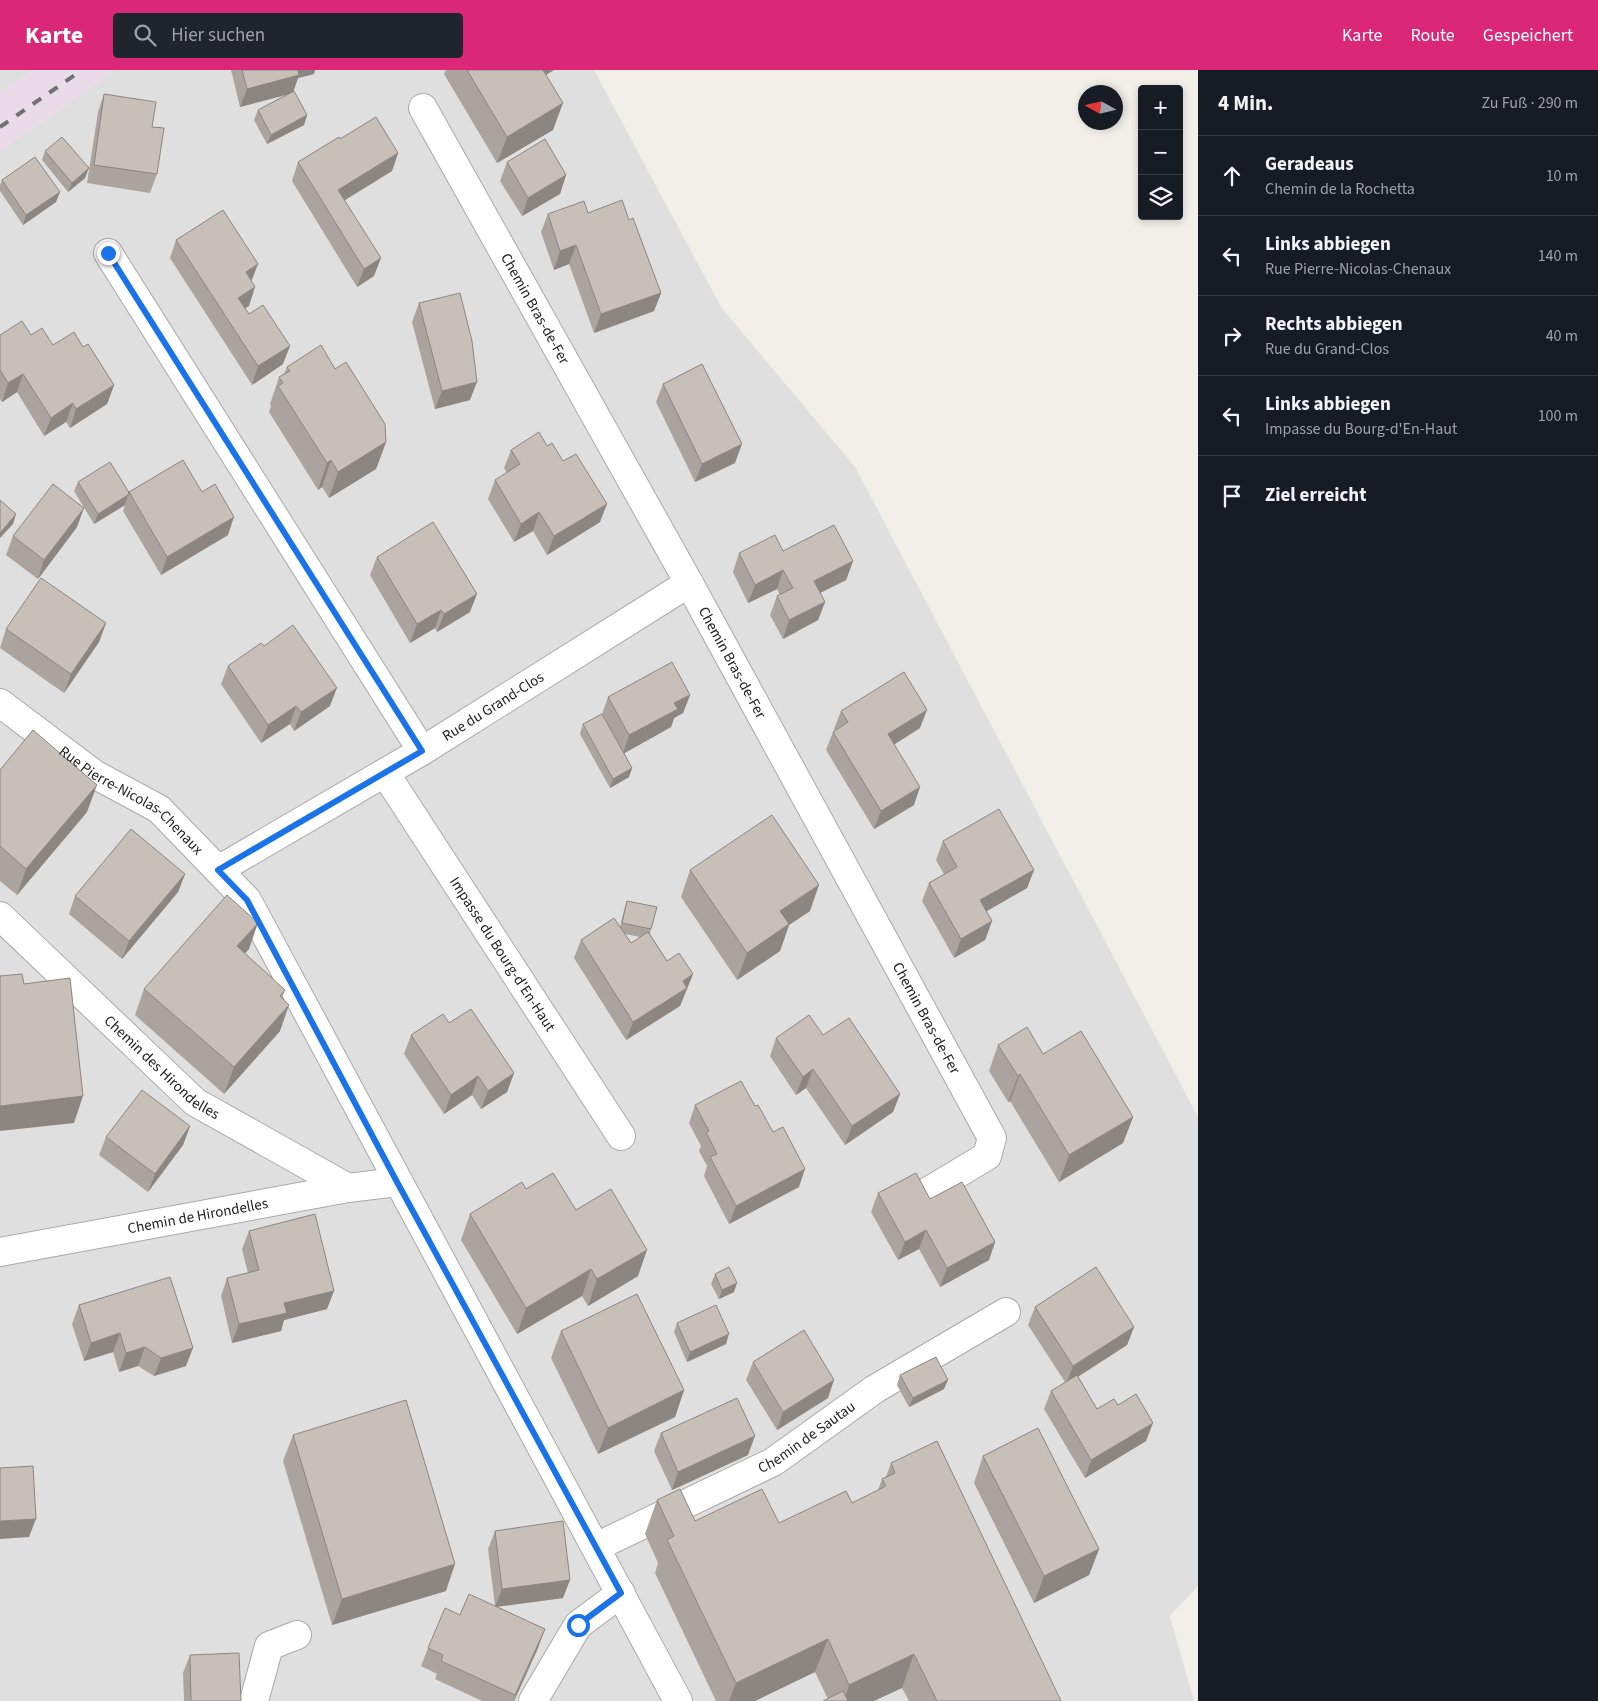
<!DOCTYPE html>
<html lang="de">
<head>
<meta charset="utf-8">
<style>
  :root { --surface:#171b24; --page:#20242c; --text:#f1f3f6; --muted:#9ea1a6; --line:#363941; --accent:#db2777 }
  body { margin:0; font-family:"Source Sans 3",sans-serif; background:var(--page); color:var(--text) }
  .controls { position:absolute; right:15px; top:15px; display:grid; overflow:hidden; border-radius:5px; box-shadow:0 2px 8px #0003 }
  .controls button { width:45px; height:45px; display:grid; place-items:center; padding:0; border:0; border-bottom:1px solid var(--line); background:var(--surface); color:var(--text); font:25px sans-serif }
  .compass { position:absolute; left:1078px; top:15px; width:45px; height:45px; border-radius:50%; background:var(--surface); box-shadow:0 2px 8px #0003; rotate:278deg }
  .stop { position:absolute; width:15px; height:15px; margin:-11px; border:4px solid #1a73e8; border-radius:50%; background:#fff }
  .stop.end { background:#1a73e8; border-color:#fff; box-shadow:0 1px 5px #0008 }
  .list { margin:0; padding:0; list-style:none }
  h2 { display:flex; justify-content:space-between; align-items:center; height:65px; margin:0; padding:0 20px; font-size:21px }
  h2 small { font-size:16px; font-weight:400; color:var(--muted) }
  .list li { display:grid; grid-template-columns:32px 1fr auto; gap:15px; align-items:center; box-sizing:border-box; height:80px; padding:0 20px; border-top:1px solid var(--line) }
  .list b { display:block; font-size:19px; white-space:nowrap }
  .list p { margin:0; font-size:16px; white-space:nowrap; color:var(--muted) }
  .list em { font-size:16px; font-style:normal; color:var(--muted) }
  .icon { flex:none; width:28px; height:28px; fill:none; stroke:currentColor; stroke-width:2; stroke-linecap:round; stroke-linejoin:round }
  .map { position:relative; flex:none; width:1198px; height:1631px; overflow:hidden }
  header { display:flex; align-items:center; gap:30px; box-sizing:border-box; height:70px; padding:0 25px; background:var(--accent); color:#fff }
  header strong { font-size:24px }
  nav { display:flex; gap:28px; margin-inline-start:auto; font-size:18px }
  .search { width:350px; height:45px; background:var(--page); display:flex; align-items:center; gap:12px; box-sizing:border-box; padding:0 18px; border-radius:5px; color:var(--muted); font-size:19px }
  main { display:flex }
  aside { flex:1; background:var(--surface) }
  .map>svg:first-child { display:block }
</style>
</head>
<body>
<header>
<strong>Karte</strong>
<div class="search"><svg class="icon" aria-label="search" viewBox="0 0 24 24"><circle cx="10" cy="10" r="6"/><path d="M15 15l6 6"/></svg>Hier suchen</div>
<nav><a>Karte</a><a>Route</a><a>Gespeichert</a></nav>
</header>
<main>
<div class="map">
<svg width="1198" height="1631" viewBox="0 0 1198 1631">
  <rect width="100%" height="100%" fill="#f2efe9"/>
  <g fill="#e0dfdf">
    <polygon points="0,0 33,0 0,23"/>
    <polygon points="115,0 594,0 721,237 855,397 1198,1047 1198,1516 1170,1546 1194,1631 0,1631 0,81"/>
  </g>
  <polygon fill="#ebdbe8" points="33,0 115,0 0,81 0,23"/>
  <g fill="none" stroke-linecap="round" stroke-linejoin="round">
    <defs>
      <g id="minor">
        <path id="s1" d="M423,38L689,513L992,1068L987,1086L922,1125"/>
        <polyline points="108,183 422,681"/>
        <path id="s2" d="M0,633L94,704L159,739L247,830L678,1631"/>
        <path id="s3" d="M385,703L621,1066"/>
        <path id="s4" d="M218,800L422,681L689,513"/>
        <path id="s5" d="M0,846L195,1032L348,1118"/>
        <path id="s6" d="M0,1182L348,1118L397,1112"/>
        <path id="s7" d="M596,1477L773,1392L875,1319L1006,1242"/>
        <polyline points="254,1631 269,1576 297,1565"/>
        <polyline points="533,1631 578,1555 621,1523"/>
      </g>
    </defs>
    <use href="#minor" stroke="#a9a9a9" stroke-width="30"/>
    <use href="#minor" stroke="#fff" stroke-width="28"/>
    <polyline stroke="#707070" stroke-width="4" stroke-dasharray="10 10" stroke-linecap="butt" points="0,57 82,0"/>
  </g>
  <g fill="#aba49e" fill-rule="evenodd">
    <polygon points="231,0 315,0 314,4 298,8 293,21 307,45 304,55 267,74 254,50 258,40 286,25 240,37"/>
    <polygon points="446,0 554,0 546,5 553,60 497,93 444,4"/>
    <polygon points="104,24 152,57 157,104 150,123 87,113 98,42"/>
    <polygon points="340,69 398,83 392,101 345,130 374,206 357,217 292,111 298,92"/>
    <polygon points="45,81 85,108 68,122 42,90"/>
    <polygon points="507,92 566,105 560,124 522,146 500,111"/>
    <polygon points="2,110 56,132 23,155 0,121 0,115"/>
    <polygon points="588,143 629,150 661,223 654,241 594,263 569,194 554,200 541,162 548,144"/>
    <polygon points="176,170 252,211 249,236 245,238 283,294 252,315 170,188"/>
    <polygon points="419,233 470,330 435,339 412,252"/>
    <polygon points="0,265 31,265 53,275 83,277 114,315 107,334 70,358 66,352 44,366 17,322 2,332 0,329"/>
    <polygon points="287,297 335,299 386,372 376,399 329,428 322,417 318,420 269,342 271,336 270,334 279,307 284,304"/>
    <polygon points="663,314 735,393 695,412 656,332"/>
    <polygon points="547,376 600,452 547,485 533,461 514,472 488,429 495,410 507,403 504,398 511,380"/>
    <polygon points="78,412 129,422 228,465 161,505 123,441 125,435 94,454 74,421"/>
    <polygon points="77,457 38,509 6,485 13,466"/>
    <polygon points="783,481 853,491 846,510 820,523 825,532 818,550 783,569 770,545 777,526 780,525 777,519 748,533 733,502 739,483"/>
    <polygon points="377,487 470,542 437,562 435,558 410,573 370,505"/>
    <polygon points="106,553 99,572 64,623 0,578 6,559"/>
    <polygon points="264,576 330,636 294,661 290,654 261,673 221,614 228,596"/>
    <polygon points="690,625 683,643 674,648 671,657 624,683 632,698 629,707 610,718 580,664 583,654 602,644 608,627"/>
    <polygon points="841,641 920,658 894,674 914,735 874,759 826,680 833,662 835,660 834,659"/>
    <polygon points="0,700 87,742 17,825 0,811"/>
    <polygon points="943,771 1034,800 1027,818 986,841 992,851 985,870 954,888 922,831 929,813 944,804 936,790"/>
    <polygon points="690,800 810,841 789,855 780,881 737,910 681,827"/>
    <polygon points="185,804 178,822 122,889 69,844 75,826"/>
    <path d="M627,831L651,859L650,864L667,891L693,904L680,936L626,970L574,888L581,870L620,857L624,840ZM625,864L640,867L631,873Z"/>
    <polygon points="249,879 244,884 285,920 282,928 280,961 224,1024 135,945 144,919"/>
    <polygon points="449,953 514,1003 507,1022 481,1039 472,1025 444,1044 404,984 411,965"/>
    <polygon points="823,965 900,1024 893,1042 845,1075 806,1018 796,1025 770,986 776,968"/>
    <polygon points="998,975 1043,984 1133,1047 1123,1073 1059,1112 1010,1031 1008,1032 989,1001"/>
    <polygon points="695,1035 755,1036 773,1062 799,1117 729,1154 704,1106 707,1096 699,1081 701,1076 689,1053"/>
    <polygon points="190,1056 183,1075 148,1122 99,1085 106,1067"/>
    <polygon points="526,1119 576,1140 638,1206 588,1236 582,1226 517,1264 461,1170 470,1144"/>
    <polygon points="878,1123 930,1129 995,1172 989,1190 940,1217 919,1179 898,1190 871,1142"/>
    <polygon points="249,1161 327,1239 284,1250 281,1261 232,1273 221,1226 227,1208 248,1203 242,1179"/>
    <polygon points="715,1204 734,1222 719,1229 711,1214"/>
    <polygon points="79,1235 186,1296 154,1306 138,1296 119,1302 113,1282 84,1291 72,1254"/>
    <polygon points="1035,1237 1134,1257 1127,1275 1078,1307 1097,1339 1118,1335 1146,1371 1085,1408 1044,1339 1051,1321 1065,1312 1028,1255"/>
    <polygon points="677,1253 726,1274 687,1292 674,1262"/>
    <polygon points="561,1261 684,1320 675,1347 598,1384 551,1288"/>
    <polygon points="753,1292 828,1328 777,1360 746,1310"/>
    <polygon points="900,1305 944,1319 909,1337 897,1315"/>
    <polygon points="661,1363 748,1385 672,1420 654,1381"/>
    <polygon points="293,1365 446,1521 332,1555 283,1391"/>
    <polygon points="983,1386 1099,1479 1089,1505 1034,1533 974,1413"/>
    <polygon points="891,1393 1061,1631 909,1631 902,1618 828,1629 815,1602 755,1631 716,1631 655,1503 658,1493 645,1464 657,1430 695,1451 779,1453 852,1433 878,1420 882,1409 886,1407"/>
    <polygon points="495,1461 563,1528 496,1537 538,1578 514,1631 482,1631 435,1609 437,1604 421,1596 428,1578 460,1545 495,1536 488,1479"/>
    <polygon points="190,1585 241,1631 184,1631 183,1603"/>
  </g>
  <g fill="#8b8681">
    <polygon points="293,0 315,0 314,4 298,8 293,23 240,37 247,19"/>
    <polygon points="533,0 554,0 527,16"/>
    <polygon points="563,33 553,60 497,93 507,67"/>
    <polygon points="307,45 304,55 267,74 271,65"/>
    <polygon points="398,83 392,101 332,138 338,120"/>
    <polygon points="89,98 85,108 68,122 72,113"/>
    <polygon points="566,105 560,124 522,146 528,128"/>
    <polygon points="60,122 56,132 23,155 26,145"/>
    <polygon points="576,175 569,194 554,200 560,181"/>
    <polygon points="381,188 374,206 357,217 364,199"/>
    <polygon points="258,194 251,212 246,202"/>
    <polygon points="255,217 249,236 231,247 238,228"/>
    <polygon points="661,223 654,241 594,263 601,244"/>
    <polygon points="290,276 283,294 252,315 258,296"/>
    <polygon points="23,304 17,322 2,332 8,313"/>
    <polygon points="477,312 470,330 435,339 442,321"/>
    <polygon points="114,315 107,334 70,358 76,339"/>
    <polygon points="73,333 66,352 44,366 51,348"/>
    <polygon points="386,372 376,399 329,428 338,402"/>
    <polygon points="742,374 735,393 695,412 702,394"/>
    <polygon points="331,390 322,417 318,420 327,393"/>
    <polygon points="128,425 125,435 94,454 98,444"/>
    <polygon points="607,434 600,452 547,485 554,466"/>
    <polygon points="84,438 77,457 38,509 44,490"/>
    <polygon points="539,442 533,461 514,472 521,454"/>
    <polygon points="16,444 13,454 0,468 0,463"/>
    <polygon points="234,447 228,465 161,505 167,487"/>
    <polygon points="853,491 846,510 808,529 814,511"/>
    <polygon points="783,500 777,519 748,533 755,515"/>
    <polygon points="477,524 470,542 437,562 444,544"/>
    <polygon points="825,532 818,550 783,569 789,550"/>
    <polygon points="441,540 435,558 410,573 417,554"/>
    <polygon points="106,553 99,572 64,623 71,604"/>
    <polygon points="337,618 330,636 294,661 301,642"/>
    <polygon points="690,625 683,643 674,648 671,657 623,684 629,665 674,633"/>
    <polygon points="296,636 290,654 261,673 268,655"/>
    <polygon points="927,640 920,658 881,683 888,664"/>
    <polygon points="632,698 629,707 610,718 613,709"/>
    <polygon points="97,715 87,742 17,825 26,799"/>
    <polygon points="920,717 914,735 874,759 881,741"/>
    <polygon points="1034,800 1027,818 973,849 980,830"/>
    <polygon points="185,804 178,822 122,889 129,871"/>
    <polygon points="819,815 810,841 789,855 780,881 737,910 747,883 780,841"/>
    <polygon points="992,851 985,870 954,888 961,869"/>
    <polygon points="258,853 249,879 227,903 237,876"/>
    <polygon points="693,904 680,936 626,970 633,952 683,911"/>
    <polygon points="289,935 280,961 224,1024 234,997"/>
    <polygon points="813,999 806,1018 796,1025 803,1007"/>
    <polygon points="514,1003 507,1022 481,1039 488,1021"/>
    <polygon points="1020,1004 1010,1031 1008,1032 1018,1006"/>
    <polygon points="478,1006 472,1025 444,1044 451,1025"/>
    <polygon points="900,1024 893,1042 845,1075 852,1056"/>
    <polygon points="83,1026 74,1053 0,1061 0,1036"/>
    <polygon points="1133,1047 1123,1073 1059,1112 1069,1085"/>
    <polygon points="190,1056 183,1075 148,1122 155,1104"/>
    <polygon points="805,1099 799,1117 729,1154 736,1136"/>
    <polygon points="926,1160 919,1179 898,1190 905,1172"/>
    <polygon points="995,1172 989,1190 940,1217 947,1198"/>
    <polygon points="647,1180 638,1206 588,1236 597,1209"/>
    <polygon points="591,1199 582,1226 517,1264 526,1238"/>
    <polygon points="737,1213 734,1222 719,1229 722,1220"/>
    <polygon points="334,1221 327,1239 284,1250 281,1261 232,1273 239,1254 284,1233"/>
    <polygon points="1134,1257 1127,1275 1066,1314 1073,1296"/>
    <polygon points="120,1263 113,1282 84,1291 91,1273"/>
    <polygon points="729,1264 726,1274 687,1292 690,1282"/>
    <polygon points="145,1277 138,1296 119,1302 126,1283"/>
    <polygon points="193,1278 186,1296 154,1306 161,1288"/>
    <polygon points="834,1310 828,1328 777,1360 783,1342"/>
    <polygon points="948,1310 944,1319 909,1337 913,1328"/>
    <polygon points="684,1320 675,1347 598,1384 608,1358"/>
    <polygon points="1153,1353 1146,1371 1085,1408 1091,1390"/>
    <polygon points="755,1366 748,1385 672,1420 678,1402"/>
    <polygon points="36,1449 29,1467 0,1469 0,1451"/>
    <polygon points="1099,1479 1089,1505 1034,1533 1044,1506"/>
    <polygon points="455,1494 446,1521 332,1555 342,1529"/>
    <polygon points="570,1510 563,1528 495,1537 502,1519"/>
    <polygon points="545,1559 538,1578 514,1631 513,1631"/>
    <polygon points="828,1569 815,1602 755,1631 729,1631 736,1613"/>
    <polygon points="914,1584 902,1618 874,1631 844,1631 849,1615"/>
  </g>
  <g fill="#c7bfb8" stroke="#8b8681">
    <polygon points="242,0 298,0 299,5 247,19"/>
    <polygon points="467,0 543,0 563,33 507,67"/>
    <polygon points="294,21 307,45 271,65 258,40"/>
    <polygon points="104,24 156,32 152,57 164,58 157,104 94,95"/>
    <polygon points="376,47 398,83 338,120 381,188 364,199 298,92 339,67 340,69"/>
    <polygon points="62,67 89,98 72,113 45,81"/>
    <polygon points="545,69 566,105 528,128 507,92"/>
    <polygon points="35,87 60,122 26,145 2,110"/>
    <polygon points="622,130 629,150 633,148 661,223 601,244 576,175 560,181 548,144 584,131 588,143"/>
    <polygon points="223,140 258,194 246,202 255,217 238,228 249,244 263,235 290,276 258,296 176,170"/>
    <polygon points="460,223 472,271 477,312 442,321 419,233"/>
    <polygon points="22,251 31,265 42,258 53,275 74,262 83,277 88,274 114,315 76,339 73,333 51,348 23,304 8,313 0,300 0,265"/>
    <polygon points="321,275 335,299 346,292 385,354 386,372 338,402 331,390 327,393 278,316 283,313 279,307 290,301 287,297"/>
    <polygon points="702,294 742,374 702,394 663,314"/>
    <polygon points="539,362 547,376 552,373 563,391 576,384 607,434 554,466 539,442 521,454 495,410 520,394 511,380"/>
    <polygon points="183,390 202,422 215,414 234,447 167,487 129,422"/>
    <polygon points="110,392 130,424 129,422 128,425 98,444 78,412"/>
    <polygon points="53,414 84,438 44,490 13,466"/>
    <polygon points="0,430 16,444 0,463"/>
    <polygon points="433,452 477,524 444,544 441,540 417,554 377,487"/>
    <polygon points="834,455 853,491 814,511 825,532 789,550 777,526 793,518 783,500 755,515 739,483 775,465 783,481"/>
    <polygon points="41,508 106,553 71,604 6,559"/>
    <polygon points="293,555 337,618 301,642 296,636 268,655 228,596 261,573 264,576"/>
    <polygon points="672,592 690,625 674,633 678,639 629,665 608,627"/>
    <polygon points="904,602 927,640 888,664 920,717 881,741 833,662 848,652 841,641"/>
    <polygon points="602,644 632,698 613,709 583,654"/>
    <polygon points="33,660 97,715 26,799 0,776 0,700"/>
    <polygon points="999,739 1034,800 980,830 992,851 961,869 929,813 957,797 943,771"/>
    <polygon points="772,745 819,815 780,841 789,854 747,883 690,800"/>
    <polygon points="131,759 185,804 129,871 75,826"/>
    <polygon points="227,825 258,853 237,876 285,920 280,926 289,935 234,997 144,919"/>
    <polygon points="627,831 657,837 651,859 622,853"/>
    <polygon points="614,848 631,873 648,862 667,891 679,883 693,904 683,911 687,918 633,952 581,870"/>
    <polygon points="22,904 24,914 70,908 83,1026 0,1036 0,906"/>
    <polygon points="471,939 514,1003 488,1021 478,1006 451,1025 411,965 443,944 449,953"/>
    <polygon points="809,945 823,965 849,948 900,1024 852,1056 813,999 803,1007 776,968"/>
    <polygon points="1027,957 1043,984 1081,961 1133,1047 1069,1085 1020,1004 1018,1006 998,975"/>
    <polygon points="741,1011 755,1036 758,1035 773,1062 783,1057 805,1099 736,1136 710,1087 717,1084 706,1062 709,1061 695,1035"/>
    <polygon points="142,1020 190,1056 155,1104 106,1067"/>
    <polygon points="553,1103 576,1140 611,1119 647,1180 597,1209 591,1199 526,1238 470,1144 522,1112 526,1119"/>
    <polygon points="916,1103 930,1129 962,1112 995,1172 947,1198 926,1160 905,1172 878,1123"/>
    <polygon points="315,1144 334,1221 284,1233 287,1243 239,1254 227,1208 259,1200 249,1161"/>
    <polygon points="729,1197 737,1213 722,1220 715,1204"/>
    <polygon points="1096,1197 1134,1257 1073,1296 1035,1237"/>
    <polygon points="170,1207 193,1278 161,1288 145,1277 126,1283 120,1263 91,1273 79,1235"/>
    <polygon points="637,1224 684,1320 608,1358 561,1261"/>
    <polygon points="716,1235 729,1264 690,1282 677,1253"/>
    <polygon points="804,1260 834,1310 783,1342 753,1292"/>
    <polygon points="936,1287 948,1310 913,1328 900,1305"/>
    <polygon points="1077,1305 1097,1339 1114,1329 1118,1335 1136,1324 1153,1353 1091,1390 1051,1321"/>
    <polygon points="737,1328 755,1366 678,1402 661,1363"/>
    <polygon points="406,1330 455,1494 342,1529 293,1365"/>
    <polygon points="1038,1358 1099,1479 1044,1506 983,1386"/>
    <polygon points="937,1371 1061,1631 937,1631 914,1584 849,1615 828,1569 736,1613 667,1470 674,1466 657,1430 680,1419 695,1451 762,1419 779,1453 846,1421 852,1433 886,1416 882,1409 895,1403 891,1393"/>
    <polygon points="33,1396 36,1449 0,1451 0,1398"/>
    <polygon points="563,1451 570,1510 502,1519 495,1461"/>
    <polygon points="469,1524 545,1559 515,1625 441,1591 443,1585 428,1578 445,1538 460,1545"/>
    <polygon points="239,1583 241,1631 191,1631 190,1585"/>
    <polygon points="843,1621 848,1631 823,1631"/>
  </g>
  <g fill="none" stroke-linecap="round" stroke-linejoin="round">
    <polyline stroke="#1a73e8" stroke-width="6" points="108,183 422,681 218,800 247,830 397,1112 621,1523 578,1555"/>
  </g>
  <g text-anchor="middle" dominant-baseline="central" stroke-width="4.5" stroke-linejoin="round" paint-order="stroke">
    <g font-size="15" fill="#222" stroke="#fff">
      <text stroke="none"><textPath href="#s1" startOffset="230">Chemin Bras-de-Fer</textPath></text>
      <text stroke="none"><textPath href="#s1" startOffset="635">Chemin Bras-de-Fer</textPath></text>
      <text stroke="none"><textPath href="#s4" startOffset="320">Rue du Grand-Clos</textPath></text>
      <text stroke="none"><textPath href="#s2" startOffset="164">Rue Pierre-Nicolas-Chenaux</textPath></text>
      <text stroke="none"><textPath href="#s3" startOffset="216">Impasse du Bourg-d'En-Haut</textPath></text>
      <text stroke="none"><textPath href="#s1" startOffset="1040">Chemin Bras-de-Fer</textPath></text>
      <text stroke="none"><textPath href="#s5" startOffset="222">Chemin des Hirondelles</textPath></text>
      <text stroke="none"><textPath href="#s6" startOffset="201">Chemin de Hirondelles</textPath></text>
      <text stroke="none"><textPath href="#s7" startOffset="238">Chemin de Sautau</textPath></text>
    </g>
  </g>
</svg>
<div class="controls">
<button>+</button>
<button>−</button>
<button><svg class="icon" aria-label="layers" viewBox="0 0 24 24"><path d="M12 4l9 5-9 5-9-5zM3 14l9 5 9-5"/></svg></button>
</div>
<svg class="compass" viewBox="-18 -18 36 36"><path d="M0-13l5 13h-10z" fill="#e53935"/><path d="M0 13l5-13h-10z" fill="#9ea1a6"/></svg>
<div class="stop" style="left:578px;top:1555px"></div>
<div class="stop end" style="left:108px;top:183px"></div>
</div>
<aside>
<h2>4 Min.<small>Zu Fuß · 290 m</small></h2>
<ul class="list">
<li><svg class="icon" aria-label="ahead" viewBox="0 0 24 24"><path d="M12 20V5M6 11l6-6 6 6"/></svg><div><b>Geradeaus</b><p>Chemin de la Rochetta</p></div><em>10 m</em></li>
<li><svg class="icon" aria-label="left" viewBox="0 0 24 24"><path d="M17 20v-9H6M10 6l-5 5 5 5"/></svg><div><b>Links abbiegen</b><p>Rue Pierre-Nicolas-Chenaux</p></div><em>140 m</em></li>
<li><svg class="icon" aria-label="right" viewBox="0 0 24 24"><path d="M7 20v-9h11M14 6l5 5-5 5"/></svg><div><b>Rechts abbiegen</b><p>Rue du Grand-Clos</p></div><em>40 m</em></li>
<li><svg class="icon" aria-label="left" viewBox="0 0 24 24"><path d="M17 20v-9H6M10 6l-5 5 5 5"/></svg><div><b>Links abbiegen</b><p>Impasse du Bourg-d'En-Haut</p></div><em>100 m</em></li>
<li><svg class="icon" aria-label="arrive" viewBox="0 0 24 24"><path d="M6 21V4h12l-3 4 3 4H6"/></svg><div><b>Ziel erreicht</b></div></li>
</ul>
</aside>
</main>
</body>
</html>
